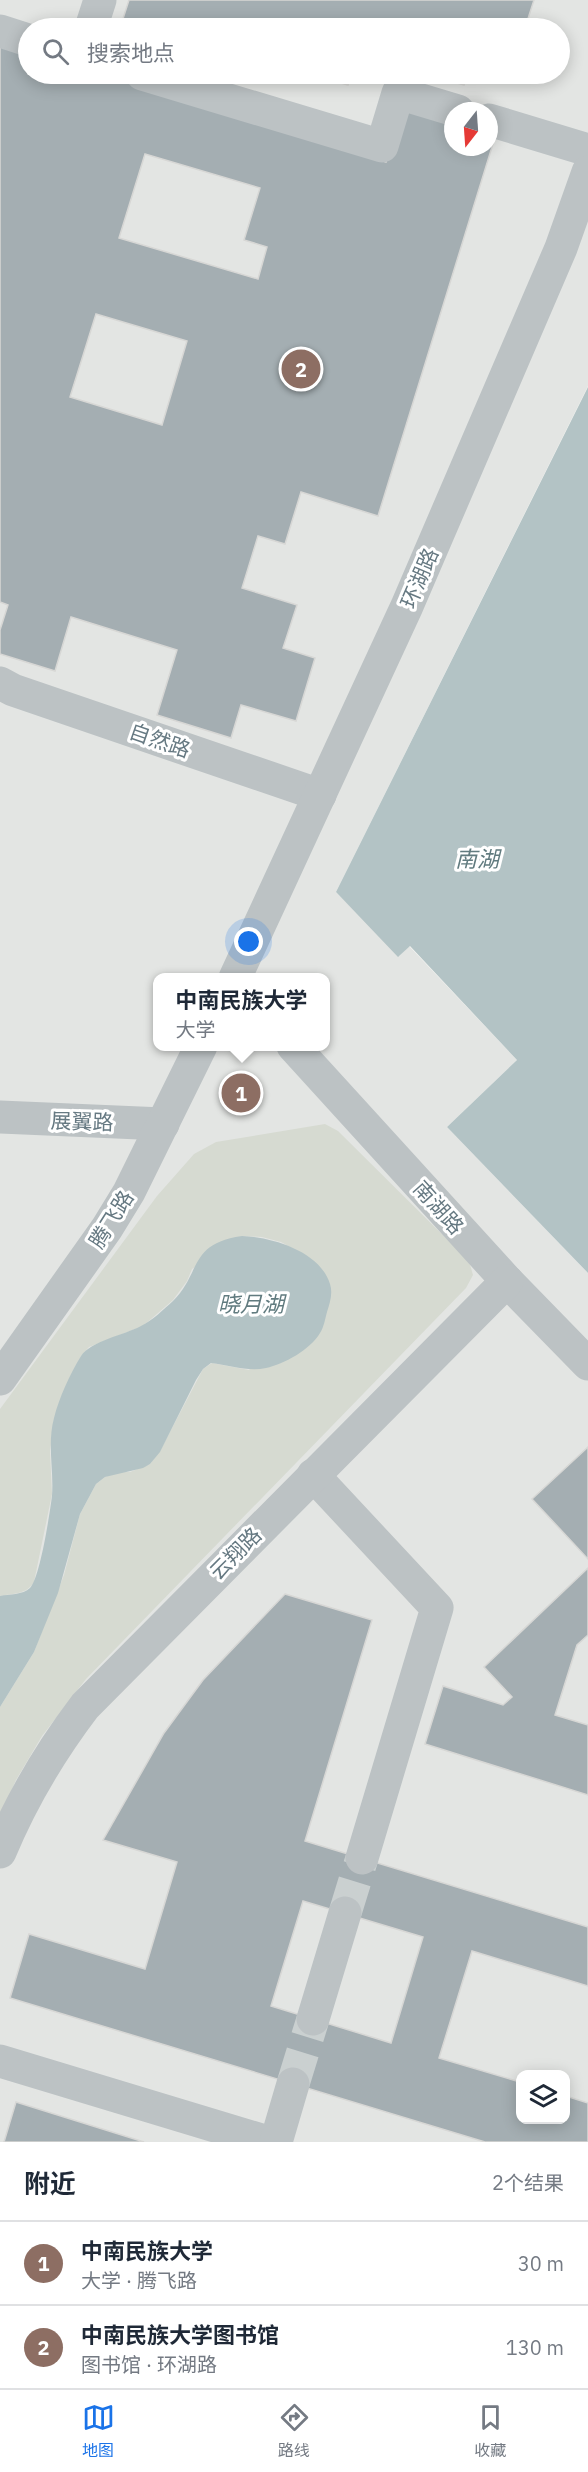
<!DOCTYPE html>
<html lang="zh">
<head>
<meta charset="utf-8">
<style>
  :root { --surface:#fff; --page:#f2f2f3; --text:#1f2937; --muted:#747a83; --line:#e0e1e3; --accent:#1a73e8 }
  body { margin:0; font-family:"IBM Plex Sans","Noto Sans SC",sans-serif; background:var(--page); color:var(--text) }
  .controls { position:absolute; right:18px; bottom:18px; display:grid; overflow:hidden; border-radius:12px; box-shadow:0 3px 15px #0003 }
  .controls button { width:54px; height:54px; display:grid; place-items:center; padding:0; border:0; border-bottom:2px solid var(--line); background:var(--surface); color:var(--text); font:30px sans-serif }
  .compass { position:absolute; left:444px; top:102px; width:54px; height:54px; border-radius:50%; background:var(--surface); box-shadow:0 3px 15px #0003; rotate:197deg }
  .you { position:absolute; left:249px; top:942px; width:21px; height:21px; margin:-15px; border:4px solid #fff; border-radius:50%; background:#1a73e8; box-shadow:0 0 0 9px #1a73e833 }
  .badge { display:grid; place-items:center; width:39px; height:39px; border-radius:50%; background:var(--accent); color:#fff; font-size:20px; font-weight:700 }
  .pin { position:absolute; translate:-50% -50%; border:3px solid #fff; box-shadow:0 2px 6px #0006 }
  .popup { position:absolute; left:153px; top:973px; width:177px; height:78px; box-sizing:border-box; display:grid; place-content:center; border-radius:12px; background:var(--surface); filter:drop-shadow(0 2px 4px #0005); font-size:20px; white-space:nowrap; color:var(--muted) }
  .popup b { font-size:22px; color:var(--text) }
  .popup::after { content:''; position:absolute; left:50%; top:100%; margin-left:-12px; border:12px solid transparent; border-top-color:var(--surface) }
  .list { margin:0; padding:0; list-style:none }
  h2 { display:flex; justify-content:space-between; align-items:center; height:78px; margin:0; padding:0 24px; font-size:26px }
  h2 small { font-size:20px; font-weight:400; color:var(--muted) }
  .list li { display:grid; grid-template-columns:39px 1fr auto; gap:18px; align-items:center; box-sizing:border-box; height:84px; padding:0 24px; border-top:2px solid var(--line) }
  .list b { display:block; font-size:22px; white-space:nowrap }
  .list p { margin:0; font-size:20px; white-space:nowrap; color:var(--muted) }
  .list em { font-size:20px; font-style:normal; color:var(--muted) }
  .icon { flex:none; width:33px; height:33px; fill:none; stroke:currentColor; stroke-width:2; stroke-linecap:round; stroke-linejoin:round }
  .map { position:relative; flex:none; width:588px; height:2142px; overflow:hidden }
  .search { position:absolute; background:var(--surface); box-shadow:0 3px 15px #0003; left:18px; right:18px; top:18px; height:66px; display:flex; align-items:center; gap:15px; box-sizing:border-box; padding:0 21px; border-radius:33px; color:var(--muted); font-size:22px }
  .sheet { height:246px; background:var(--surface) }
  nav { display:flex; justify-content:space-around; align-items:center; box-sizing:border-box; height:84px; border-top:2px solid var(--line); background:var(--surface); font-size:16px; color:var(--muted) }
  nav a { display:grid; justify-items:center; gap:3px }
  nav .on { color:var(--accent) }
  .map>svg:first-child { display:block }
</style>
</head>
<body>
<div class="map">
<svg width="588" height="2142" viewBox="0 0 588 2142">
  <rect width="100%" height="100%" fill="#f5f5f2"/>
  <path fill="#e3e5e3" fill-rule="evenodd" d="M0,0H588V386L336,892L399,956L409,946L517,1060L447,1127L588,1273V2142H0ZM28,28H560V74H28ZM453,111H489V147H453ZM157,978H325V1046H157ZM520,2074H566V2120H520Z"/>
  <path fill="#d6dad1" d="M325,1124L338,1131L469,1261L473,1275L466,1288L86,1679L42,1736L16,1780L0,1817V1707L34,1652L64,1575L80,1514L96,1484L105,1477L119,1472H130L150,1464L160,1451L203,1369L212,1363L249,1370L322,1270L306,1256L281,1242L262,1237L242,1236L192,1269L187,1281L173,1300L143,1326L89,1347L81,1356L54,1419L50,1451L52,1494L34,1582C26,1595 14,1593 0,1596V1409L157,1196L194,1154L216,1142Z"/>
  <g fill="#b3c3c5">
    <polygon points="588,387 588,1273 447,1127 517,1060 410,946 398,957 336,892"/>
    <path d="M242,1236C271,1237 320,1251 330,1284C333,1293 330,1303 327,1312C325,1319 324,1327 320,1333C310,1350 284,1364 266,1368C248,1372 230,1365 211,1363L203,1369L196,1380L160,1452L150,1464L143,1468L105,1477L96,1484L80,1514L58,1593L34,1652L0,1707V1596C9,1594 23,1595 30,1588C40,1578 50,1512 52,1496C54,1470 47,1444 54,1418C59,1398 70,1374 81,1356C91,1341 124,1335 141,1326C152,1321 164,1309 173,1301C202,1272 188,1244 242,1236Z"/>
  </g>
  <g fill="#a4aeb2" stroke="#d7d7d5" stroke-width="1.5" fill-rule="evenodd">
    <polygon points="129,0 534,0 525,28 120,28"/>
    <path d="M0,42L28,51V74H101L386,162L403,105L453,121V147H489V132L496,134L378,516L301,492L285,544L258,536L242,588L297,605L283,648L315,658L296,721L241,705L231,738L157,715L177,650L71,617L55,671L0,654V630L8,605L0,602ZM145,154L260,188L244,240L267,247L258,279L119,238ZM96,314L187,341L162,425L70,397Z"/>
    <polygon points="311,74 351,74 348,85"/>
    <polygon points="428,74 467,74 464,85"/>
    <polygon points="588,1447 588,1559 532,1499"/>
    <polygon points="588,1568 588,1635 577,1645 555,1715 588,1725 588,1795 425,1744 443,1686 503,1705 512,1697 484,1667"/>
    <path d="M285,1594L372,1620L305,1841L588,1927V1986L472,1951L439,2058L520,2082V2120H566V2096L588,2103V2142H485L10,1998L29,1934L145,1969L177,1862L103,1840L164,1733L203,1680ZM303,1901L423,1937L391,2043L271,2006Z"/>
    <polygon points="16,2102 144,2142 4,2142"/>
  </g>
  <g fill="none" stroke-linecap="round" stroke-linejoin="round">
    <g stroke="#cad0d0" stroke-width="33" stroke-dasharray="33 16" stroke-linecap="butt">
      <polyline points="345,1913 362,1858"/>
      <polyline points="293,2084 313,2019"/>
    </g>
    <g stroke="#bcc2c4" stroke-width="33">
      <polyline points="91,28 100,0"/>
      <polyline points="0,31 28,40"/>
      <polyline points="142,74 382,146 398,93 458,111"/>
      <polyline points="489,120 588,150"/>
      <polyline points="0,683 13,690 320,795"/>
      <polyline points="235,978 407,606 561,248 588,172"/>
      <polyline points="293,1046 507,1281 588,1364"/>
      <polyline points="0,1117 163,1124"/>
      <polyline points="0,1379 107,1228 129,1192 201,1046"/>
      <polyline points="313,1475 437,1608 362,1858"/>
      <path d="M0,1852C22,1799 50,1752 85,1706L507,1281"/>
      <polyline points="313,2019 345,1913"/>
      <polyline points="0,2061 268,2142"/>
      <polyline points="276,2142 293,2084"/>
    </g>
  </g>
  <g text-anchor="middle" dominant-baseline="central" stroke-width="6" stroke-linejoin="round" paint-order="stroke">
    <g font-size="21" fill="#667982" stroke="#fff">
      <text transform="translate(419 578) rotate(-67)">环湖路</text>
      <text transform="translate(160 740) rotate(19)">自然路</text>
      <text transform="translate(82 1121) rotate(2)">展翼路</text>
      <text transform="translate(439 1207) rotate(48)">南湖路</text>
      <text transform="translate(111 1219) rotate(-58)">腾飞路</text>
      <text transform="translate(235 1553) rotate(-45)">云翔路</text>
    </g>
    <g font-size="22" font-style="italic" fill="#617b7f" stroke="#fff">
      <text x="477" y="858">南湖</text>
      <text x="251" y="1303">晓月湖</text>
    </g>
  </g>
</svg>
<div class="controls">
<button><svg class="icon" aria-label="layers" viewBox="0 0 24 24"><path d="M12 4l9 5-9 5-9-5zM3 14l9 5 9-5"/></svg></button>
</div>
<svg class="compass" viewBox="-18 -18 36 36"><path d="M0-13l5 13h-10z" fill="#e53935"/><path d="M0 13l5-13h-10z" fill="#747a83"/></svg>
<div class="you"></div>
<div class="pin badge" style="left:241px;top:1093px;background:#8d6e63">1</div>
<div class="popup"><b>中南民族大学</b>大学</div>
<div class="pin badge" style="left:301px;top:369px;background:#8d6e63">2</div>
<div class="search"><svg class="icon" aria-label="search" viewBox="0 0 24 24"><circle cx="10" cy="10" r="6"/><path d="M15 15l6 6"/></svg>搜索地点</div>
</div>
<section class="sheet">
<h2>附近<small>2个结果</small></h2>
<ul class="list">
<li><span class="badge" style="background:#8d6e63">1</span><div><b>中南民族大学</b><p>大学 · 腾飞路</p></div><em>30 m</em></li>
<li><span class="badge" style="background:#8d6e63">2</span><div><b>中南民族大学图书馆</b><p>图书馆 · 环湖路</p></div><em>130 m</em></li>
</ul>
</section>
<nav>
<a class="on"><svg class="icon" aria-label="map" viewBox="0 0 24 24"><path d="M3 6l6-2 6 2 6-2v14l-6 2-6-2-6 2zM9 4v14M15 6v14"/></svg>地图</a>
<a><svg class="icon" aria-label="directions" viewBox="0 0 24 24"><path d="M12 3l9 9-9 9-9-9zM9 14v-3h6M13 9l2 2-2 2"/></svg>路线</a>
<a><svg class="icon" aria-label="saved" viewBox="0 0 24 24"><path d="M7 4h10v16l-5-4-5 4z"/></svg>收藏</a>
</nav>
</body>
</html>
